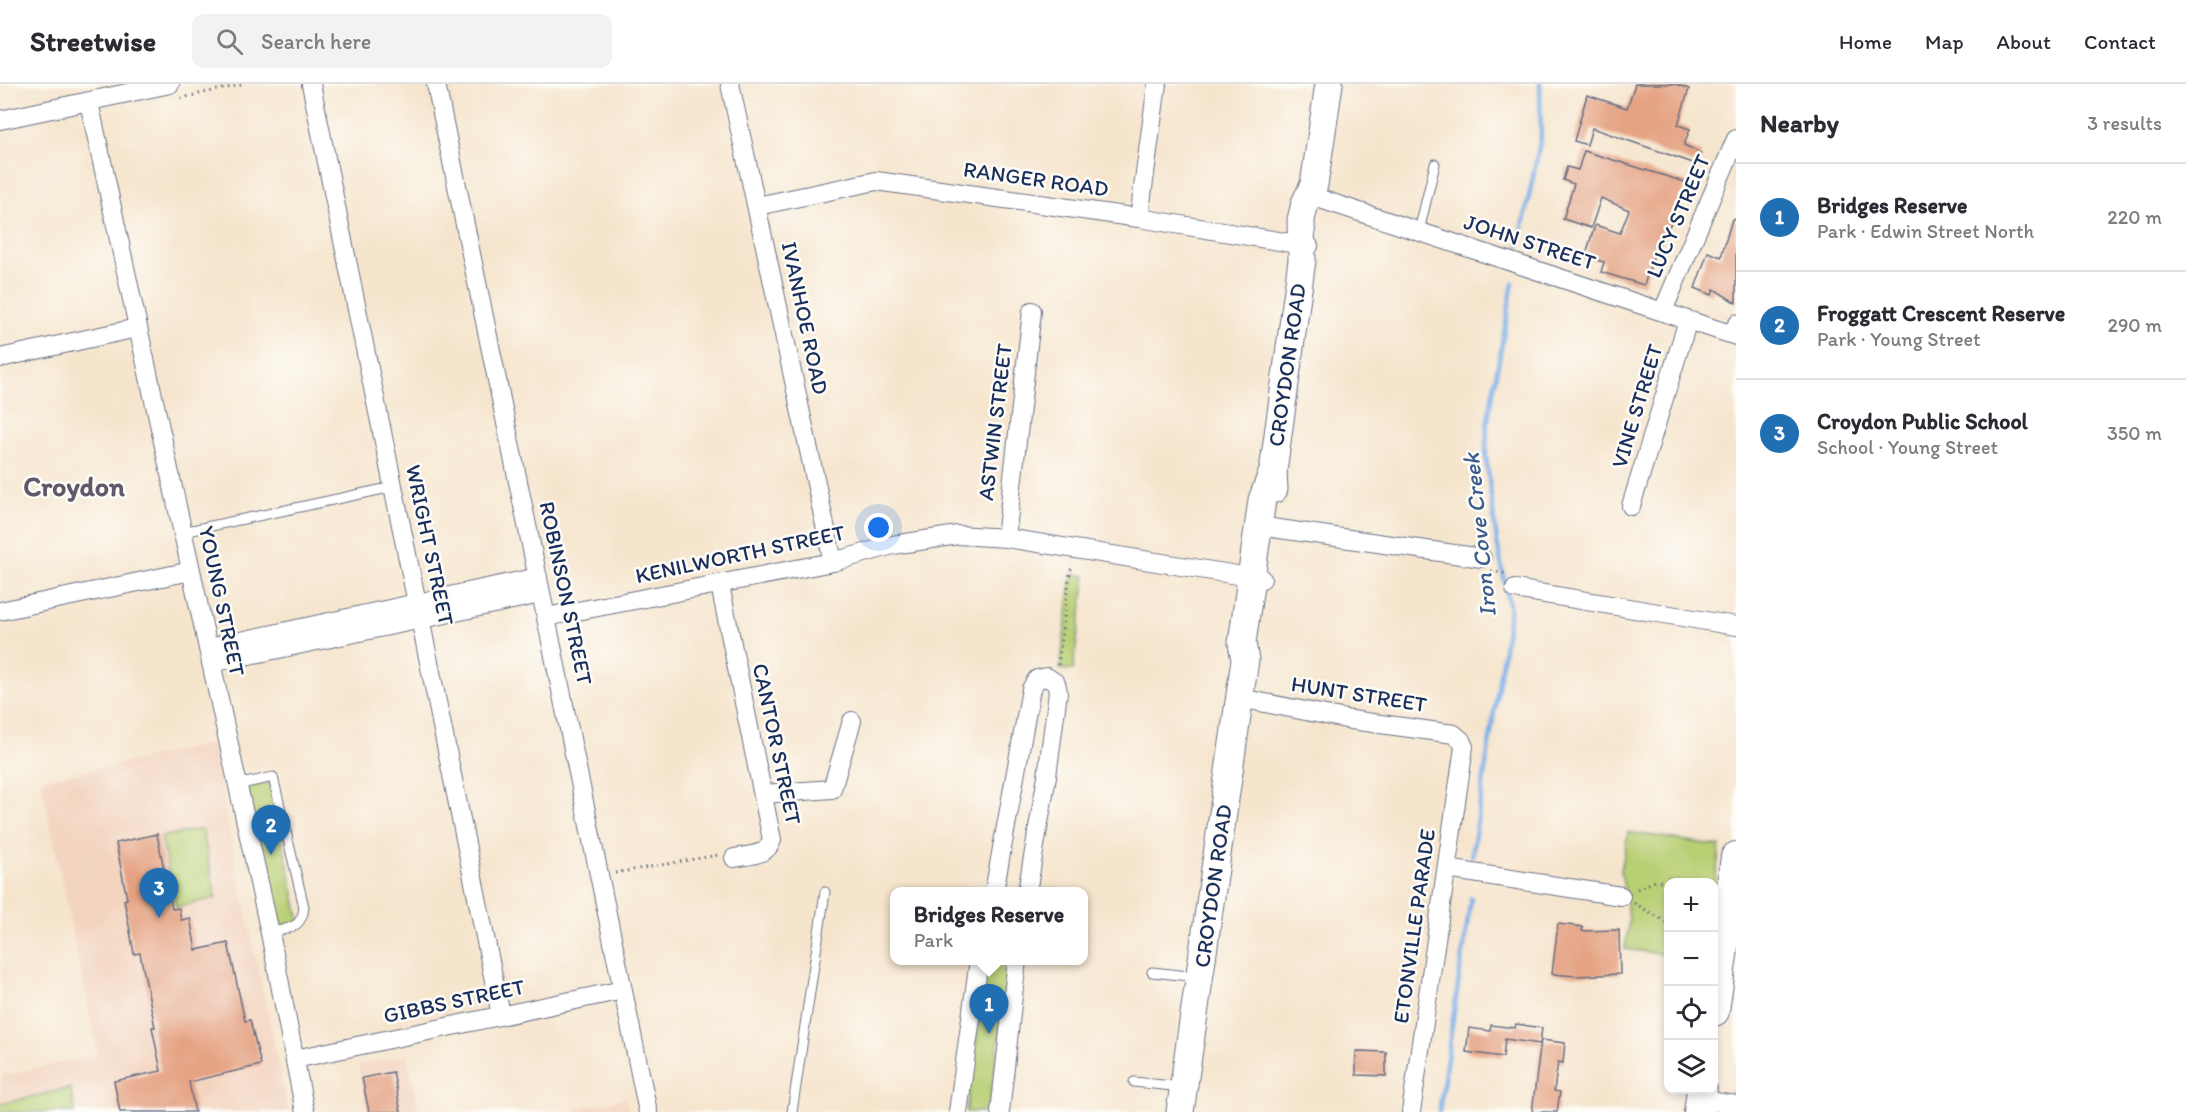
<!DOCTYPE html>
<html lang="en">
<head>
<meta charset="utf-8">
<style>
  :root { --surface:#fff; --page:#f2f2f3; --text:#2b2b33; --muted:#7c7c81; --line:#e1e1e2; --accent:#1f6fb2 }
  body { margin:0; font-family:Itim,sans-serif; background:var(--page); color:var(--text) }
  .controls { position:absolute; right:18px; bottom:18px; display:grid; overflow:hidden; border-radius:12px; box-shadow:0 3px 9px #0003 }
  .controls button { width:54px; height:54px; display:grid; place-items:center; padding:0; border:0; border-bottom:2px solid var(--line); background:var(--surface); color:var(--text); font:30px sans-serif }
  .you { position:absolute; left:879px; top:444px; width:21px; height:21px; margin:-15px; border:4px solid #fff; border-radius:50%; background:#1a73e8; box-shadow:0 0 0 9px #1a73e833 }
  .badge { display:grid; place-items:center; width:39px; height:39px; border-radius:50%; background:var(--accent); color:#fff; font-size:20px; font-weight:700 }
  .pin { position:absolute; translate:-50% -50px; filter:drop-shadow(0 2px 3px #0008) }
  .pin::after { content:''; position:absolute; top:32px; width:21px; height:18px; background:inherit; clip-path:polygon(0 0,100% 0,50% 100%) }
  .popup { position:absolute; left:890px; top:803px; width:198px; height:78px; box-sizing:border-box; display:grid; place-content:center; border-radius:12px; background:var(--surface); filter:drop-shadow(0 2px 4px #0005); font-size:20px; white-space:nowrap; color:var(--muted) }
  .popup b { font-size:22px; color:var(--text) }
  .popup::after { content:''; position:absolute; left:50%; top:100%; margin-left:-12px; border:12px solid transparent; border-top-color:var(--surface) }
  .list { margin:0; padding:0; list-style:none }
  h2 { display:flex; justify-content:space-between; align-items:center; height:78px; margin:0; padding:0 24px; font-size:26px }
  h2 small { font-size:20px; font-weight:400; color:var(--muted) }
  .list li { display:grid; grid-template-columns:39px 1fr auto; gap:18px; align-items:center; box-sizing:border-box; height:108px; padding:0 24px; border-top:2px solid var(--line) }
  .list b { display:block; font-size:22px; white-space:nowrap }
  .list p { margin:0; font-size:20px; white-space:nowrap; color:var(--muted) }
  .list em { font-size:20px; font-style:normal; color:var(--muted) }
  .icon { flex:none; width:33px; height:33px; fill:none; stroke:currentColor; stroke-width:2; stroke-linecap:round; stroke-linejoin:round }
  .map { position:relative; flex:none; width:1736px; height:1028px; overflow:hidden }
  header { display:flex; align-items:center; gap:36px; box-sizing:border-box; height:84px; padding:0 30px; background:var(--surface); border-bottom:2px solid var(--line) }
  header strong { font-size:28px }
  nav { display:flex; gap:33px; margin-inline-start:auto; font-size:21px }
  .search { width:420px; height:54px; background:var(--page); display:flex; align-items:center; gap:15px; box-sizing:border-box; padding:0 21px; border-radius:12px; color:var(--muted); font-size:22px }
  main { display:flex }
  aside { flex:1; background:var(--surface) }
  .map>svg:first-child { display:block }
</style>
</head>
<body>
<header>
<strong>Streetwise</strong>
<div class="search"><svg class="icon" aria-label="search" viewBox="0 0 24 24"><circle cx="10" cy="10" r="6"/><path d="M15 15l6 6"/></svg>Search here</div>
<nav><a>Home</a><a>Map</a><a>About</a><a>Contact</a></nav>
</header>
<main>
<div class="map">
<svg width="1736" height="1028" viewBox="0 0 1736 1028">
  <rect width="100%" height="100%" fill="#fdfcf7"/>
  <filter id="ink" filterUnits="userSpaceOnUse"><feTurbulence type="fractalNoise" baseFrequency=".0167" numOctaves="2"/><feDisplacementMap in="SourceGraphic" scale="12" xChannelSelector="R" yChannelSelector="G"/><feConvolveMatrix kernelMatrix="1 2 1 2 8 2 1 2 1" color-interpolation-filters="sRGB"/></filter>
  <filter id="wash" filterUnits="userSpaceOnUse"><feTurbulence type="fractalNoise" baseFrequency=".008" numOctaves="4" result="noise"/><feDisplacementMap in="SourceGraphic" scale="24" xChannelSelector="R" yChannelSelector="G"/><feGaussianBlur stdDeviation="1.35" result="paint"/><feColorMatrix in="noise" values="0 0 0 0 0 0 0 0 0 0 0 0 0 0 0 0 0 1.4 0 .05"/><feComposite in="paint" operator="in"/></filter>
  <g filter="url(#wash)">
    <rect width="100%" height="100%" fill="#f6e5cd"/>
    <g fill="#f3d4bf">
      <polygon points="211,660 288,1028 0,1028 0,992 98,971 41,696"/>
      <polygon points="407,971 419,1028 368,1028 358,981"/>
      <polygon points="626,1014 629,1028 558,1028"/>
    </g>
    <g fill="#b8cf73" stroke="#6a7f68" stroke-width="1.5">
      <polygon points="1072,490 1086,492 1073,586 1060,585"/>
      <polygon points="270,698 300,838 272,845 241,704"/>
      <polygon points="202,745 216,814 176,823 161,753"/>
      <polygon points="1628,748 1720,762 1714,807 1714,798 1668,798 1668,871 1625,865 1629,835 1621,787"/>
      <polygon points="988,877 1011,877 988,1028 966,1028"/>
      <polygon points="70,1004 75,1028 0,1028 0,1020"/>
    </g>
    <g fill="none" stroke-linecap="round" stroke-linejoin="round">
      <g stroke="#7aaee7" stroke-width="4.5">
        <polyline points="1519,162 1541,53 1540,0"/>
        <polyline points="1472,771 1510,526 1497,458 1486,372 1487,341 1513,199"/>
        <polyline points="1439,1028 1471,814"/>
      </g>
    </g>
    <g id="blocks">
      <g fill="#e5a383">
        <polygon points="1635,0 1675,0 1689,5 1678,41 1690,45 1684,61 1701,69 1696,80 1592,44 1587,61 1574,57 1587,11 1627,24"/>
        <polygon points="1584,67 1688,99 1669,143 1667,142 1655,171 1654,171 1644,201 1601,188 1604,178 1585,173 1595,141 1620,149 1629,126 1601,114 1591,144 1563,135 1574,100 1563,96 1567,83 1578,86"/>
        <polygon points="1732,135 1736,135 1736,219 1714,205 1712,211 1695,204 1708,168 1721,173"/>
        <polygon points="157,750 172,825 179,824 181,836 190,834 196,866 228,859 245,937 250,936 261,981 189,998 195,1028 120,1028 114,997 161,987 152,943 155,943 140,869 134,870 130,847 124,816 127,815 116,759"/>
        <polygon points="1558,840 1583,843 1582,847 1619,846 1620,890 1577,892 1552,890"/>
        <polygon points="1516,940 1542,944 1540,960 1505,955 1503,973 1466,968 1469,944 1490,947 1491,941 1515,944"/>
        <polygon points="1541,956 1565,959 1563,979 1558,978 1554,1007 1560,1008 1557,1028 1532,1028"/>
        <polygon points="1356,967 1386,968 1386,992 1356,991"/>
        <polygon points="393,988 401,1028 369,1028 362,994"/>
      </g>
    </g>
  </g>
  <g filter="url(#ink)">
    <use href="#blocks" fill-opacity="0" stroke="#686f85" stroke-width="1.5"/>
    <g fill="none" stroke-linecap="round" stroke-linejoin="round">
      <defs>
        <g id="lane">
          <polyline points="1419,147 1435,80"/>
          <polyline points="1725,249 1736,235"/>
          <polyline points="183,448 393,403"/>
          <path d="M237,701L273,693L304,823C302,845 288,844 270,849"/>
          <polyline points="1152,888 1198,893"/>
          <polyline points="1134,998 1182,1003"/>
          <polyline points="792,1028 825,808"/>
        </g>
        <g id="street">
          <polyline points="311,0 501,931"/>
          <polyline points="436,0 648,1028"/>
          <polyline points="730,0 833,478"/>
          <polyline points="89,18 270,849 305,1028"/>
          <polyline points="0,36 170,0"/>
          <polyline points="1308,111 1736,252"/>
          <polyline points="757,122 876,97 1139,134 1309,162"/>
          <polyline points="1139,134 1157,0"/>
          <polyline points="1663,227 1736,55"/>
          <polyline points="0,274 137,244"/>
          <polyline points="1631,422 1688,236"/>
          <polyline points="1258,442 1482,474"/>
          <polyline points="1006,454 1032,227"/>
          <path d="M720,501L772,756C767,772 749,771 734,774"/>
          <polyline points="1515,505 1736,542"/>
          <polyline points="0,527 191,487"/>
          <polyline points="546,533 833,478 893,461 958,451 1006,454 1262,495"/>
          <polyline points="208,564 538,493"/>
          <polyline points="211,579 541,510"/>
          <polyline points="1240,614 1351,636 1454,650 1461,656 1464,663 1411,1028"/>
          <polyline points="763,710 832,705 852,637"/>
          <polyline points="1447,785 1621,812"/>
          <polyline points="994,808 1031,605 1037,595 1047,593 1056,599 1058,608 1047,692 1027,808"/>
          <polyline points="295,975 623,906"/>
          <polyline points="1701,1016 1736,1021"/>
          <polyline points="958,1028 979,876"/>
          <polyline points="1000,1028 1017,876"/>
        </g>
        <g id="secondary">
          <polyline points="1274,405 1273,387 1302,176 1301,136 1305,119 1314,101 1329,0"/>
          <polyline points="1180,1028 1245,576 1242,559 1262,416 1273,387"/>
        </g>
        <g id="primary">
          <polyline points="1714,927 1736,773"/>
          <polyline points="1699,1028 1702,1006"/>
        </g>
      </defs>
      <use href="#lane" stroke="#686f85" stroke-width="11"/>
      <use href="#street" stroke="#686f85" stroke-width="20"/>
      <use href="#secondary" stroke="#686f85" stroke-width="29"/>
      <use href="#primary" stroke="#686f85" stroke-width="32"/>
      <g stroke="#686f85" stroke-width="3" stroke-dasharray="1.5 4.5" stroke-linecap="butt">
        <polyline points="181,14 245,0"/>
        <polyline points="1491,487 1508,490"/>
        <polyline points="1058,581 1070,488 1073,481"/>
        <polyline points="615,789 718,771"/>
        <polyline points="1637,805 1655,797 1674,798"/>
        <polyline points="1634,819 1668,839"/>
      </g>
      <use href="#lane" stroke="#fff" stroke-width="9"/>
      <use href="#street" stroke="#fff" stroke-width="18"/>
      <use href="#secondary" stroke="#fff" stroke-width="27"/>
      <use href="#primary" stroke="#fff" stroke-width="30"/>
    </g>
  </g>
  <g text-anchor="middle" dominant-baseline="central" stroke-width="5" stroke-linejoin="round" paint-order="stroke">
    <g font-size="22" fill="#1b2f5e" stroke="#fdfcf7">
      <text transform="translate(1036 95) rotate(8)">RANGER ROAD</text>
      <text transform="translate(1678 132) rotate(-67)">LUCY STREET</text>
      <text transform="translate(1530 158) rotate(18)">JOHN STREET</text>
      <text transform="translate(805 234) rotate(78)">IVANHOE ROAD</text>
      <text transform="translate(1287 281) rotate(-82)">CROYDON ROAD</text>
      <text transform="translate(1637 322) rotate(-73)">VINE STREET</text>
      <text transform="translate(995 338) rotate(-83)">ASTWIN STREET</text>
      <text transform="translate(430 461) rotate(78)">WRIGHT STREET</text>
      <text transform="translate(740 470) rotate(-12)">KENILWORTH STREET</text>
      <text transform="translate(566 509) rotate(78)">ROBINSON STREET</text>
      <text transform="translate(222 517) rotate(78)">YOUNG STREET</text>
      <text transform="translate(1359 610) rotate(9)">HUNT STREET</text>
      <text transform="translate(777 660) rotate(78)">CANTOR STREET</text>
      <text transform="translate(1213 802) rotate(-82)">CROYDON ROAD</text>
      <text transform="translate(1414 842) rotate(-82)">ETONVILLE PARADE</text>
      <text transform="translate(454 917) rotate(-12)">GIBBS STREET</text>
    </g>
    <g font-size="24" font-style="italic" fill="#3c5b8e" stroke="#fdfcf7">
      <text transform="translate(1479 451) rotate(-96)">Iron Cove Creek</text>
    </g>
    <g font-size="28" font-weight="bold" fill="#62586b" stroke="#fdfcf7">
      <text x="74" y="402">Croydon</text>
    </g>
  </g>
</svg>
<div class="controls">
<button>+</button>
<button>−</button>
<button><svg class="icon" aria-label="locate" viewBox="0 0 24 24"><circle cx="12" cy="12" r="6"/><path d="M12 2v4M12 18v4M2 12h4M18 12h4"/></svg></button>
<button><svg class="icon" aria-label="layers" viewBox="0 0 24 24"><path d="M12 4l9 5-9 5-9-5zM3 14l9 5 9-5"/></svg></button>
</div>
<div class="you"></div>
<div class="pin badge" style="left:989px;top:950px">1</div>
<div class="popup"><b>Bridges Reserve</b>Park</div>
<div class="pin badge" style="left:271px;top:771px">2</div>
<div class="pin badge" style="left:159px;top:834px">3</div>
</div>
<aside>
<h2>Nearby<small>3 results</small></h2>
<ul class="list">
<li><span class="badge">1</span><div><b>Bridges Reserve</b><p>Park · Edwin Street North</p></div><em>220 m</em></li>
<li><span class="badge">2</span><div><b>Froggatt Crescent Reserve</b><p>Park · Young Street</p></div><em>290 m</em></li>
<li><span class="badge">3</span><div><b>Croydon Public School</b><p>School · Young Street</p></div><em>350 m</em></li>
</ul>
</aside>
</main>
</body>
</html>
